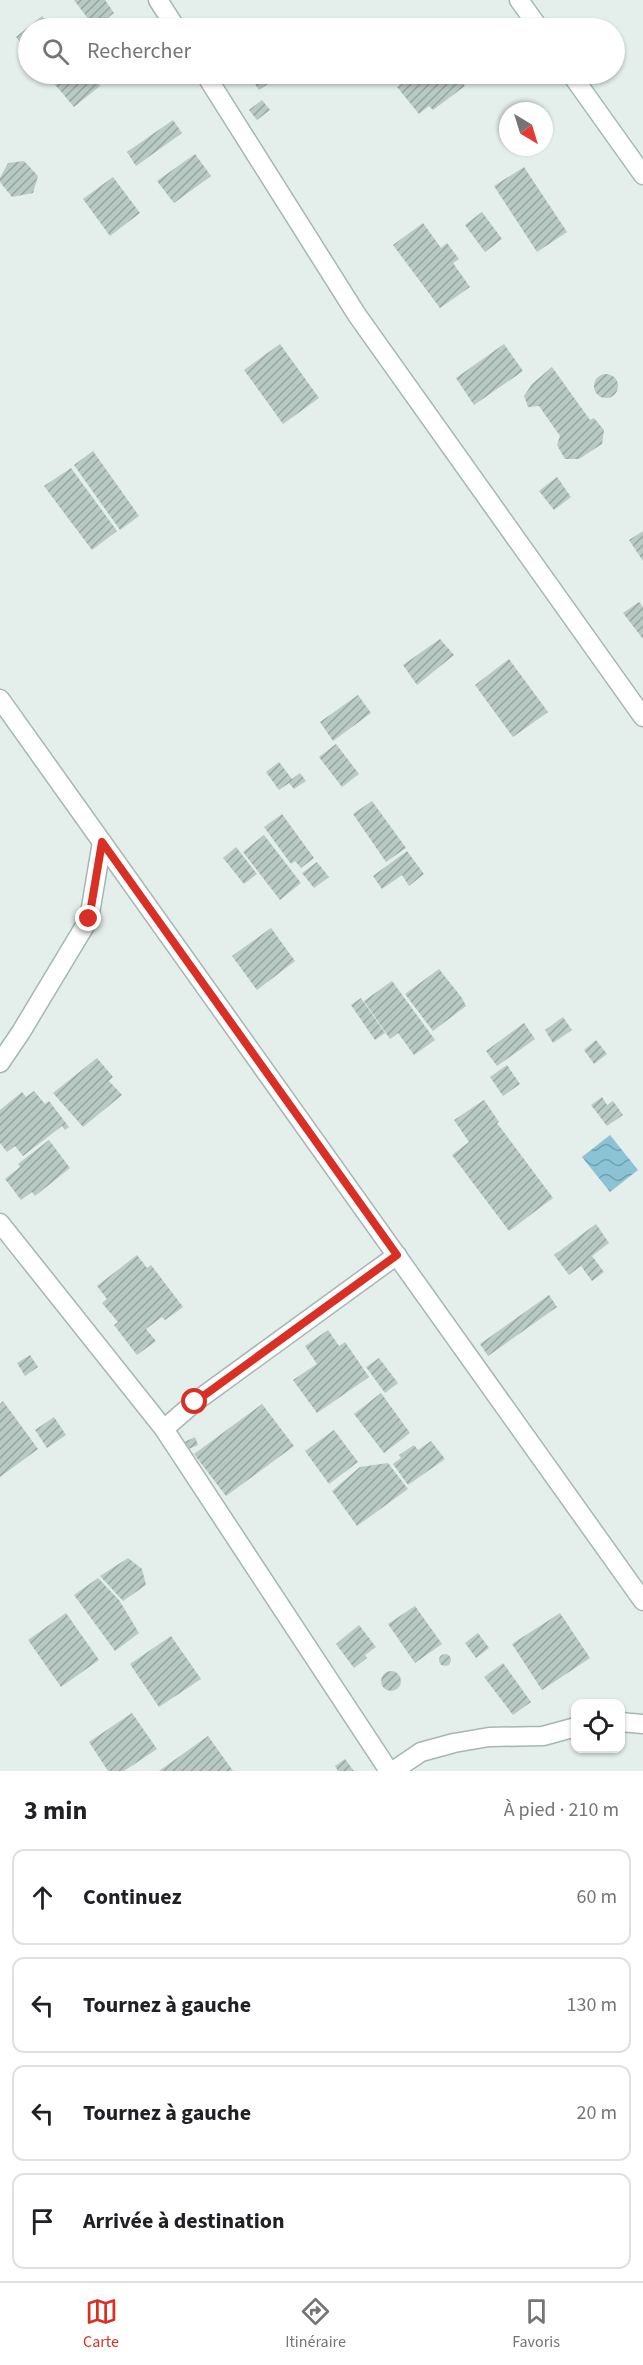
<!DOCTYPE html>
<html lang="fr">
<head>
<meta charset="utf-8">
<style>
  :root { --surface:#fff; --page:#f2f2f2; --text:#202124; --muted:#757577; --line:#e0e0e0; --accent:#d93025 }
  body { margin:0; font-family:"Source Sans 3",sans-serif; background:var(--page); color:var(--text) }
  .controls { position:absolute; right:18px; bottom:18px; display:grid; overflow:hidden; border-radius:12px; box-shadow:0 2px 4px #0004 }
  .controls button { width:54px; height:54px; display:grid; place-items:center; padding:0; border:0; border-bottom:2px solid var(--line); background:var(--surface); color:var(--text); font:30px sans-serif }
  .compass { position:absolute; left:499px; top:102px; width:54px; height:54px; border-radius:50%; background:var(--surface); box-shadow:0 2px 4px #0004; rotate:142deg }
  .stop { position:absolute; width:18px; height:18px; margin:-14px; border:4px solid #d93025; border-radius:50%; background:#fff }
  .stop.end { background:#d93025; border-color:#fff; box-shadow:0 2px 6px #0008 }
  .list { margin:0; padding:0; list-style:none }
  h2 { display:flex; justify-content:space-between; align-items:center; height:78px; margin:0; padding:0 24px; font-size:26px }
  h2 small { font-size:20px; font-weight:400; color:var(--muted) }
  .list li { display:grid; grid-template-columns:39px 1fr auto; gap:18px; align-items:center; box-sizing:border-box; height:96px; margin:0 12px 12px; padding:0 12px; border:2px solid var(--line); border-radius:12px }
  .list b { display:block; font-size:22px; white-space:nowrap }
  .list em { font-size:20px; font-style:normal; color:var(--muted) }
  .icon { flex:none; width:33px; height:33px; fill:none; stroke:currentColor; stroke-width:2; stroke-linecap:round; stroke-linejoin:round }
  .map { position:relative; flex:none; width:643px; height:1771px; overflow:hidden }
  .search { position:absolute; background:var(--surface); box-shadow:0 2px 4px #0004; left:18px; right:18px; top:18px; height:66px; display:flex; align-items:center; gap:15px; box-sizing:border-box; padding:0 21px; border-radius:33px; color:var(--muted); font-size:22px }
  .sheet { height:510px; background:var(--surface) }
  nav { display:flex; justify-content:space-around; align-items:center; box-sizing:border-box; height:84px; border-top:2px solid var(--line); background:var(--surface); font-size:16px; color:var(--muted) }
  nav a { display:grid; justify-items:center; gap:3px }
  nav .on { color:var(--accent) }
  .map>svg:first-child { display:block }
</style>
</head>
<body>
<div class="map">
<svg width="643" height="1771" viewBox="0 0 643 1771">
  <defs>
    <pattern id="water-waves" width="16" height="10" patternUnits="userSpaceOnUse" patternTransform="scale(1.5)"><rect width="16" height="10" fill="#8bc3d5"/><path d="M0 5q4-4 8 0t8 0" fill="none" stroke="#71a0ae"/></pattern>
    <pattern id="building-hatch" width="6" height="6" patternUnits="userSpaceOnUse" patternTransform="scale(1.5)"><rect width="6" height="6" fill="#b9c9c4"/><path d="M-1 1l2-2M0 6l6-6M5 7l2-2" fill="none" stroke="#96a5a0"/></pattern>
  </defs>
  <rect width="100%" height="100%" fill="#e4eeeb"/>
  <polygon fill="url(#water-waves)" points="610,1135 638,1170 610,1192 582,1157"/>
  <g fill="url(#building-hatch)">
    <polygon points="74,0 105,0 114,13 95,28"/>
    <polygon points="42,16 52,28 28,28 28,52 16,37"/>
    <polygon points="46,74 89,74 100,86 74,107"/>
    <polygon points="248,74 283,74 259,90"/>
    <polygon points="405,74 455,74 465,86 433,110 429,106 419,114 397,87 409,79"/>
    <polygon points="262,100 270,110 257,120 249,110"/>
    <polygon points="173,120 182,133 136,166 127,152"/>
    <polygon points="195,154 211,176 174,203 157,181"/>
    <polygon points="24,161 38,176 33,193 12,197 0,182 0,178 8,163"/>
    <polygon points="524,167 567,232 537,252 494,186"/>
    <polygon points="113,177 140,213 110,236 83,199"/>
    <polygon points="482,212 502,239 485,252 465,225"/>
    <polygon points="423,223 441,248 447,243 459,259 453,263 470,287 440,308 393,245"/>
    <polygon points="280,344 319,398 283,424 244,370"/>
    <polygon points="504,344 523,371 474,405 456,378"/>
    <polygon points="552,367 590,420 594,418 604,430 602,444 579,459 565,459 557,445 560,436 539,406 528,407 524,396 532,384"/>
    <circle cx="606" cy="386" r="12"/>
    <polygon points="93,451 139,516 120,530 74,465"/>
    <polygon points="71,468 117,531 92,550 44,486"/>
    <polygon points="557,477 571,497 554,510 539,491"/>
    <polygon points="643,531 643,561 629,540"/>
    <polygon points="639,602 643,607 643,639 623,613"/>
    <polygon points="440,639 454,655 417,685 403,665"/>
    <polygon points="509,659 548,712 513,737 475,685"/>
    <polygon points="358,695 371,713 333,741 320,722"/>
    <polygon points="336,744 359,774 342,787 319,757"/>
    <polygon points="279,762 292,779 300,773 306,781 294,789 289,783 279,790 266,772"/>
    <polygon points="372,801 406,848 386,862 353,814"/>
    <polygon points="282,814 314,858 301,868 295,861 291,864 264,827"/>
    <polygon points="264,835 301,883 280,900 243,852"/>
    <polygon points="236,847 257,874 244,884 223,858"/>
    <polygon points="407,851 424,874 409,886 402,875 382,889 373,876"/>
    <polygon points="317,862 329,877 314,888 302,873"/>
    <polygon points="271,928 295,961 257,990 232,956"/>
    <polygon points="439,969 462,998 466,1006 433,1031 405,994"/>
    <polygon points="392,981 435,1040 414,1055 398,1033 390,1039 364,1001"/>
    <polygon points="361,998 385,1033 375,1040 351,1005"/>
    <polygon points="563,1017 572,1030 553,1043 545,1030"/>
    <polygon points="524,1023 535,1039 497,1066 486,1051"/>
    <polygon points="596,1040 607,1054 594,1064 584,1050"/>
    <polygon points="97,1058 113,1077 109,1081 122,1095 83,1127 53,1093"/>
    <polygon points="507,1065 520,1084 503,1096 490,1077"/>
    <polygon points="34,1091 45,1104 49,1101 69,1127 65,1130 62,1126 23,1156 15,1146 7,1152 0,1143 0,1110 22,1092 26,1097"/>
    <polygon points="602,1097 607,1105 613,1101 623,1115 607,1126 591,1105"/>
    <polygon points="484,1100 499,1122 497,1123 553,1198 509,1231 452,1155 469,1142 454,1120"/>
    <polygon points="49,1140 70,1168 35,1196 32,1192 21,1200 5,1179 20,1167 18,1164"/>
    <polygon points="596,1224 609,1243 592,1256 604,1272 592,1281 581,1266 569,1275 554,1255"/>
    <polygon points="137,1255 147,1268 151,1265 183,1307 165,1320 162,1317 146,1329 156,1341 137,1355 114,1325 118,1322 102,1303 107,1299 97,1286"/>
    <polygon points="549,1295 557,1307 488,1356 480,1344"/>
    <polygon points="328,1330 339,1346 345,1342 369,1377 317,1413 293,1380 317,1364 305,1346"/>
    <polygon points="30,1355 38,1367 25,1376 17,1363"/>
    <polygon points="379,1358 398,1383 385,1393 366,1367"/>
    <polygon points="381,1393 410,1433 384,1453 354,1414"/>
    <polygon points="3,1401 38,1449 0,1477 0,1404"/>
    <polygon points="262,1404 294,1446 226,1496 194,1454"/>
    <polygon points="54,1417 66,1435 47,1448 35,1430"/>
    <polygon points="334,1430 358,1462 329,1484 305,1451"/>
    <polygon points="195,1437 198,1445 184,1451 180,1444"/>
    <polygon points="431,1441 445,1459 408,1485 393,1464 401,1458 399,1455 414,1445 418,1450"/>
    <polygon points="388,1463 408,1489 357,1526 332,1491 360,1467"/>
    <polygon points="128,1558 142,1569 146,1585 123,1601 100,1576"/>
    <polygon points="98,1578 119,1600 139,1633 115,1651 74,1595"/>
    <polygon points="415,1606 442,1644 415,1663 388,1624"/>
    <polygon points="66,1613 99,1660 61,1687 28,1640"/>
    <polygon points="560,1613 590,1658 542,1690 512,1644"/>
    <polygon points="359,1625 376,1647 365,1655 367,1658 354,1668 336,1644"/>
    <polygon points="478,1633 489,1648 476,1658 465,1643"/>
    <polygon points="171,1636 201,1679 159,1707 130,1664"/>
    <circle cx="445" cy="1660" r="6"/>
    <polygon points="503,1663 531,1702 513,1715 484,1677"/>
    <circle cx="391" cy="1681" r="10"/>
    <polygon points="132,1713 157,1749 124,1771 108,1771 89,1742"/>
    <polygon points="208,1736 233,1771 159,1771"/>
    <polygon points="345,1759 354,1771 338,1771 335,1766"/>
  </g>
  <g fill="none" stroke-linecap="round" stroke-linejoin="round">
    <defs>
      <g id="minor">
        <polyline points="158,0 176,28"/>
        <polyline points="205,74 357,315 643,717"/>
        <polyline points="0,699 643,1601"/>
        <polyline points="0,1063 21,1032 89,919 102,842"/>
        <polyline points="0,1223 164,1429"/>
        <polyline points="620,1722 643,1724"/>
        <polyline points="389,1771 164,1429 195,1402 397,1255"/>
        <polyline points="393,1771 421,1752 454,1743 489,1737 543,1736 576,1727"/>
      </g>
      <g id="secondary">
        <polyline points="519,0 539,28"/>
        <polyline points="571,74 643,175"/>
      </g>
    </defs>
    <use href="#minor" stroke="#a6b7b3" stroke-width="21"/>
    <use href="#secondary" stroke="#a2bbb4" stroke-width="21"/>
    <use href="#minor" stroke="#fff" stroke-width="18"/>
    <use href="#secondary" stroke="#fff" stroke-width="18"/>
  </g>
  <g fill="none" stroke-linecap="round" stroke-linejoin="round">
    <polyline stroke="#d93025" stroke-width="8" points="89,919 102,842 397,1255 195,1402"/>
  </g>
</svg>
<div class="controls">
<button><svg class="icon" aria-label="locate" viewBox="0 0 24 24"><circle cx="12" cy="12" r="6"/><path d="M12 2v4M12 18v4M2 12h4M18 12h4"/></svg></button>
</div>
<svg class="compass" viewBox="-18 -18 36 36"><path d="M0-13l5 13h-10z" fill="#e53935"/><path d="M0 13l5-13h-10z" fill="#757577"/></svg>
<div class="stop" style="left:195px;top:1402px"></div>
<div class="stop end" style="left:89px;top:919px"></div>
<div class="search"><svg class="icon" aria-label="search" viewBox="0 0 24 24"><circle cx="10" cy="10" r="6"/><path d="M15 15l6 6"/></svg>Rechercher</div>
</div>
<section class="sheet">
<h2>3 min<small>À pied · 210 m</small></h2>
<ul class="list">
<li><svg class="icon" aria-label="ahead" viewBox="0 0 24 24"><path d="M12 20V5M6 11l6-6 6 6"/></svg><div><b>Continuez</b></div><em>60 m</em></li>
<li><svg class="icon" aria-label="left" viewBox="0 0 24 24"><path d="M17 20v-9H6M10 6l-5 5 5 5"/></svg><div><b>Tournez à gauche</b></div><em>130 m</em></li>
<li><svg class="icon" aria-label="left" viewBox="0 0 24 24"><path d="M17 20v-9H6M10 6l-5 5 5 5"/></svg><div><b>Tournez à gauche</b></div><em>20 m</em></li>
<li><svg class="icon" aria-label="arrive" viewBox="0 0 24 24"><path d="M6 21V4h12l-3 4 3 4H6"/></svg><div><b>Arrivée à destination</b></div></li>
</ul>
</section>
<nav>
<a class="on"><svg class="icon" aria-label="map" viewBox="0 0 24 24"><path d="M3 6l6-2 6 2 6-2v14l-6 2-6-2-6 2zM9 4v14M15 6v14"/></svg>Carte</a>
<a><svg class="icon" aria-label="directions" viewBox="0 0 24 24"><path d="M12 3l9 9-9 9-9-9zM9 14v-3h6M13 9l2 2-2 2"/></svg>Itinéraire</a>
<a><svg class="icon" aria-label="saved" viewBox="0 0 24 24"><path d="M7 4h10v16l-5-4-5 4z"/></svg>Favoris</a>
</nav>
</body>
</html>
